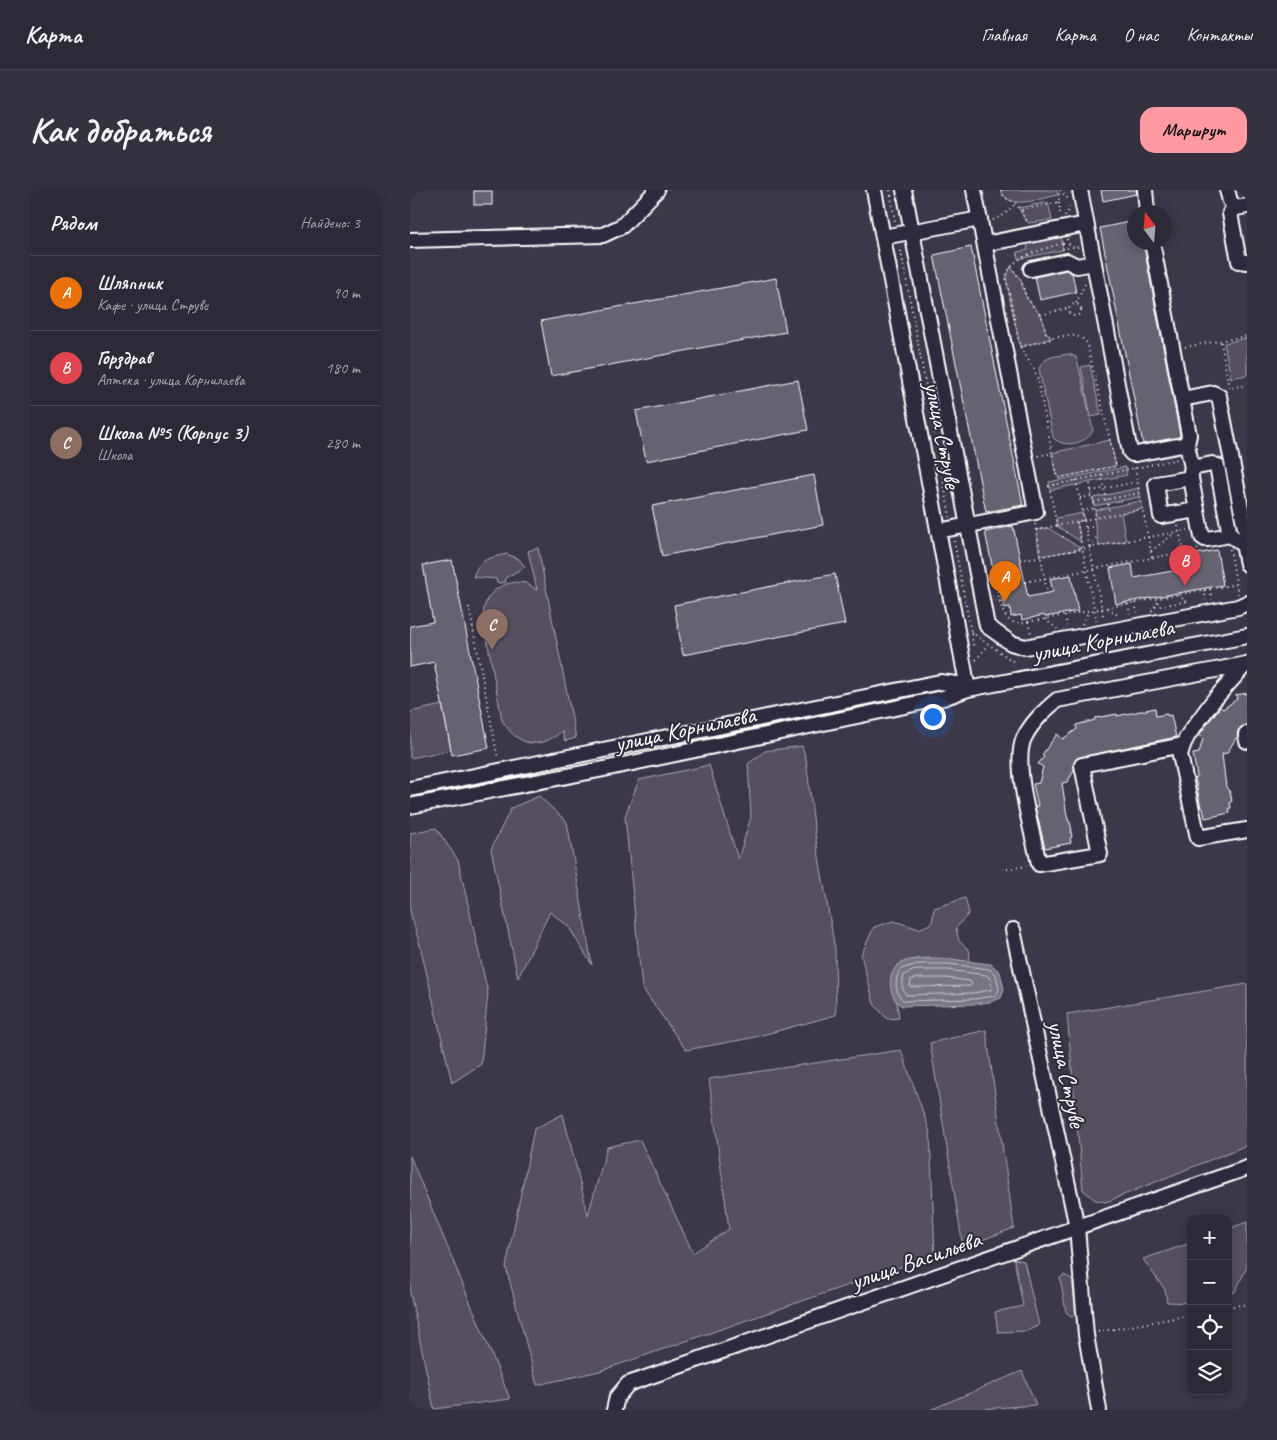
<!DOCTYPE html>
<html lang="ru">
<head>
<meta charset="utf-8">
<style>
  :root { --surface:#2d2937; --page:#35313f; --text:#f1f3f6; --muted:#a7a6ad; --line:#484552; --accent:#ff9aa2 }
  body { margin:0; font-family:Caveat,sans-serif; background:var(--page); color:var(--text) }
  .controls { position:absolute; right:15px; bottom:15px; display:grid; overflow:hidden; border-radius:10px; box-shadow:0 2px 12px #0003 }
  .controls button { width:45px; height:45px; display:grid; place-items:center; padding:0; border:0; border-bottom:1px solid var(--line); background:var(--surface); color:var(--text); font:25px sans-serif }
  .compass { position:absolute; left:717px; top:15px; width:45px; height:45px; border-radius:50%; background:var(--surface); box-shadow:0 2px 12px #0003; rotate:344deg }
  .you { position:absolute; left:522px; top:526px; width:18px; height:18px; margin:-12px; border:4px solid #fff; border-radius:50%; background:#1a73e8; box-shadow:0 0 0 8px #1a73e833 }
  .badge { display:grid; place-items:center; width:32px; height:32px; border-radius:50%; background:var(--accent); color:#fff; font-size:16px; font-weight:700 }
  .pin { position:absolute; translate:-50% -41px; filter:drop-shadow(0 1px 2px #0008) }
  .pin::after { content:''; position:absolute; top:26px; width:18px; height:15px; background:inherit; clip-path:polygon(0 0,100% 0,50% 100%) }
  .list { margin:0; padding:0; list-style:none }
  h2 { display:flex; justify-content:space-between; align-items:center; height:65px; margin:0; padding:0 20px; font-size:21px }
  h2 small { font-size:16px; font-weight:400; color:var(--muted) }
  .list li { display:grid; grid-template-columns:32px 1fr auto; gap:15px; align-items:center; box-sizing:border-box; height:75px; padding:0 20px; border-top:1px solid var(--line) }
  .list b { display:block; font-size:19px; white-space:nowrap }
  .list p { margin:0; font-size:16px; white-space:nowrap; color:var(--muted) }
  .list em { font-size:16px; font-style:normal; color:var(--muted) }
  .icon { flex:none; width:28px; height:28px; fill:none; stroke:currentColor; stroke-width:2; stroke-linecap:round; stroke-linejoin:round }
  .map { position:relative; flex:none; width:837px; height:1220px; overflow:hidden; border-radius:15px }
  header { display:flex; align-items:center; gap:30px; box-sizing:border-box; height:70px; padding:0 25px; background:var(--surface); border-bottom:1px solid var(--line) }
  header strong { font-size:24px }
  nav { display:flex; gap:28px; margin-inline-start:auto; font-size:18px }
  .intro { display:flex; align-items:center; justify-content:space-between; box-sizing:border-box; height:120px; padding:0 30px }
  h1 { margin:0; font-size:35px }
  .button { padding:12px 22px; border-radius:15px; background:var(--accent); color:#111; font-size:18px; font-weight:700 }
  main { display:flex; gap:30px; padding:0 30px }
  aside { flex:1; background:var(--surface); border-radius:15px; box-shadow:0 2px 12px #0003 }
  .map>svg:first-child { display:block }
</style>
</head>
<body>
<header>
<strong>Карта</strong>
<nav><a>Главная</a><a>Карта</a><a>О нас</a><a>Контакты</a></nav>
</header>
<div class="intro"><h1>Как добраться</h1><a class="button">Маршрут</a></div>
<main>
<aside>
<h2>Рядом<small>Найдено: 3</small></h2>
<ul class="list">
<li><span class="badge" style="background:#e8710a">A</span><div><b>Шляпник</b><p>Кафе · улица Струве</p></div><em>90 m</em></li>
<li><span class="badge" style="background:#e0444e">B</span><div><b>Горздрав</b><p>Аптека · улица Корнилаева</p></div><em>180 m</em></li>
<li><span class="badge" style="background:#8d6e63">C</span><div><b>Школа №5 (Корпус 3)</b><p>Школа</p></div><em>280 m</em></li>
</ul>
</aside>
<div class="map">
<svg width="837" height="1220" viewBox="0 0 837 1220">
  <rect width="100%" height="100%" fill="#3c3749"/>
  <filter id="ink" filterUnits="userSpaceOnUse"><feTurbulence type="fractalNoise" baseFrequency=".02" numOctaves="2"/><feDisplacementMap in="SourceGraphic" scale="10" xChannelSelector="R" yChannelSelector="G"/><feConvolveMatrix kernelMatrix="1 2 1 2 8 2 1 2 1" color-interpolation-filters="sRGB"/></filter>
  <g filter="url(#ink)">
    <g fill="#555060" stroke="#aaa8b0">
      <path d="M591,0H647L648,5C632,8 597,22 591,0Z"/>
      <polygon points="638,12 642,30 619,33 615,30 609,18"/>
      <polygon points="651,45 653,60 608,69 607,62 618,60 617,52"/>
      <polygon points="601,77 611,90 616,107 632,127 636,143 642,148 610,157 596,88"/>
      <polygon points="837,148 837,185 821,188 814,153"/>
      <path d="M659,164L666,167L668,173L683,240C678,254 651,259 643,247L629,179C633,166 647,166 659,164Z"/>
      <polygon points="680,175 691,225 681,227 671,177"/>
      <polygon points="700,250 706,276 648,288 642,263"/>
      <polygon points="715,277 717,285 640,300 639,292"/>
      <polygon points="729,298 730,307 684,316 683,308"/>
      <polygon points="731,311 733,319 711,323 716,351 689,356 684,329 686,328 685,320"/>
      <polygon points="673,323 674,330 667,332 671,352 647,336 646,328"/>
      <polygon points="638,338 672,359 630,366 626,340"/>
      <path d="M128,358L166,548L155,551L152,541C129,561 107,556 92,530L73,428L74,418L77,409L86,399L96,394L106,392L116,393L127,400L118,361Z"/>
      <path d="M97,364L109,369L115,377L95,388L96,392L87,393L86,389L63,387C69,368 80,368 97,364Z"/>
      <polygon points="32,515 41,560 0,568 0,522"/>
      <polygon points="392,556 396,569 405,644 425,759 426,825 341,848 276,860 232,798 215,626 229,590 299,575 328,669 341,627 338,574 355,561"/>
      <polygon points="129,606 157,632 182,775 158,736 140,722 108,788 81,659 101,618"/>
      <polygon points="26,638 48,670 78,803 71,874 42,893 10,755 0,721 0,643"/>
      <path d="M555,708L559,723L546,738L549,751L560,761L559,772C536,768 509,764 488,775L484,807L487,813L489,828L477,829L464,814L451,765L464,737L484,731L509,739L522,733L524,718Z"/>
      <polygon points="837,794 837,955 696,1012 685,1010 673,1000 657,824"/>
      <polygon points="576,840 604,1038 553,1057 520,853"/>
      <polygon points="491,860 520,942 525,1065 190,1181 127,1195 96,1077 124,939 153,924 178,1025 197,957 230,950 283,1063 319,1039 299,889"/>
      <polygon points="0,966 100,1209 24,1219 0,1102"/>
      <polygon points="837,1032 837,1077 825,1102 818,1104 818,1039"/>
      <polygon points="781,1053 781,1113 757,1112 755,1100 733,1069"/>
      <polygon points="604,1069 614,1071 629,1135 617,1141 588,1142 585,1122 613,1116"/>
      <polygon points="654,1085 662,1089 666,1125 661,1126 656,1122 650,1088"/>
      <polygon points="612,1181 626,1215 559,1220 520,1220"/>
    </g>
    <path fill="#797682" stroke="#afadb4" d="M508,769H539L581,774L590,782L594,799L591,808L580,812L565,814L492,816C480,809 476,788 486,777C491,771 500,770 508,769Z"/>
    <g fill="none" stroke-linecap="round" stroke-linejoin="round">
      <g stroke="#c9c8cd" stroke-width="1">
        <path d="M508,774H539L579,779L586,785L589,799L587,804L584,806L564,809L494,811C484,804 484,788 491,779Z"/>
        <polygon points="509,780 538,780 576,785 580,788 582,799 580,800 564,803 496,805 492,797 494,785 502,781"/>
        <polygon points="509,788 537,788 560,791 562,794 560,796 500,797 501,790"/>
      </g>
    </g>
    <g fill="#666270" stroke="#fff">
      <polygon points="691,0 726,0 727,4 693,11"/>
      <rect x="64" y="1" width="18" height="14"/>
      <polygon points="724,31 724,52 733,52 770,245 770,247 733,254 690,38"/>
      <polygon points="561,57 613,315 576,322 524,65"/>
      <polygon points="656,80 662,83 666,102 630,110 625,87"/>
      <polygon points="366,88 376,142 141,186 131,131"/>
      <polygon points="388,190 398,240 236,271 226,221"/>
      <polygon points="404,285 413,335 252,366 242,316"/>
      <polygon points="603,336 618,407 643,402 640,389 661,385 668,421 635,427 634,425 612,430 611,425 601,427 600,417 594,418 589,393 586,394 575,342"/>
      <polygon points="807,360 813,395 706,414 700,378 722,374 724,388 779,378 776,366"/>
      <polygon points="42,370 79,558 42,565 24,472 0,477 0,436 23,432 13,375"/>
      <polygon points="425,384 435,434 273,465 264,415"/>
      <polygon points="837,503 837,535 831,537 828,541 827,549 826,548 817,563 812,564 816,597 820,602 822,611 820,612 821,618 819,618 820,623 795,628 793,618 791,618 785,587 787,586 783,564 789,563 793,548 789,545 810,517 813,519 827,509 826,505"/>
      <polygon points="745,518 746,526 757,524 758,526 761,525 766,547 667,568 664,573 664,581 657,592 652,593 657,626 659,632 660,632 662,641 661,641 662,647 660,648 661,653 635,658 625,616 628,616 623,594 629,593 633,577 628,574 634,567 632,565 647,544 653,549 667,539 666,535 685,530 685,528 707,524 707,526"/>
    </g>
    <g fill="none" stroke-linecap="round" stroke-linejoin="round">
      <defs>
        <g id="minor">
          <polyline points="464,0 558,499 837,446"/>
          <polyline points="494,0 577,436 601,453 615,457 828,417 837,413"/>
          <polyline points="670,0 720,262 722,264 726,264 777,254"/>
          <polyline points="735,0 737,22"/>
          <polyline points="817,0 820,11 826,18"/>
          <polyline points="837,16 826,18 820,23 829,71 837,72"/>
          <polyline points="473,47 570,29"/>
          <polyline points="0,50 193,45 212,36 247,0"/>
          <polyline points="742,52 779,245 777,254 782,278 802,274 807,276 820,345 833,354 837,374"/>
          <polyline points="575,54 676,34"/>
          <polyline points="621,79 657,71 667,76 684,73"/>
          <polyline points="772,209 803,203 809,206 836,343 833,354"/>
          <polyline points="781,281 781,288 792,347 795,349 798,349 820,345"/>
          <polyline points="781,288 746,294 751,326 787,320"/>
          <polyline points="528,341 626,322 564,0"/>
          <polyline points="836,474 803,511 778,545 773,555 770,565 788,648 837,640"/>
          <polyline points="837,544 836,544 837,551"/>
          <path d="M773,555L672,575L690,664L629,674C623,644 602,574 614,548C622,532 634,521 647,510L837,474"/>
          <polyline points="0,599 530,492 547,494 558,499 533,508 189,580 0,616"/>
          <polyline points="603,740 667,1037 676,1145 689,1220"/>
          <polyline points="204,1220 207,1207 218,1194 837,978"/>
        </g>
      </defs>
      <use href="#minor" stroke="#fff" stroke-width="18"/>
      <g stroke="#fff" stroke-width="2" stroke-dasharray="1 4" stroke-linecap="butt">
        <polyline points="480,0 485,32"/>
        <path d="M591,0C593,9 598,8 605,13C612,18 612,28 619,32"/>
        <polyline points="650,0 659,10"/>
        <polyline points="649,12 650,23"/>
        <polyline points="612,20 649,12 649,0"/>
        <polyline points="655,26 658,22 660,15"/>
        <polyline points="583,30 594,25 605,14"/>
        <path d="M657,49C658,54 662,58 667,58L668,56"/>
        <polyline points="653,53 653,59 662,57"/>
        <polyline points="490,56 540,327"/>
        <path d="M601,77L611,90L616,107L632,127L636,143L642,148C655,146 668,142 677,153L706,276L648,288L642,263"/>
        <polyline points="666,113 675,94"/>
        <circle cx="665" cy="120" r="6"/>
        <polyline points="631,125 659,118"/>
        <polyline points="811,152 819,198 837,195"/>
        <polyline points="610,157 642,149"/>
        <polyline points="775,157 837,146"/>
        <path d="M628,266L642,263L628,190L624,179L610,157L596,88C600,65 634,60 652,53"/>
        <polyline points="725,278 742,368"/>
        <polyline points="691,285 700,324"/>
        <polyline points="679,289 686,328"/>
        <polyline points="666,290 674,330 733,319"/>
        <polyline points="681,301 727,292"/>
        <polyline points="670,308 682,306"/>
        <polyline points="684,312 729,303"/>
        <polyline points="672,321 685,318"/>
        <polyline points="667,332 687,433"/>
        <polyline points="625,334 637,403"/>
        <polyline points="647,336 639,296 768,269"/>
        <polyline points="768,336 774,362"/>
        <polyline points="676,338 685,336"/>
        <polyline points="626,340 674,330 694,429"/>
        <polyline points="653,347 656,342"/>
        <polyline points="544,351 564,459"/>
        <polyline points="680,357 687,346"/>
        <polyline points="820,359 828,404"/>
        <polyline points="741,361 765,343"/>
        <polyline points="610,370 778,340"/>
        <polyline points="615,392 789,359"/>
        <polyline points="582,395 586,395 590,412"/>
        <polyline points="800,399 802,409"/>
        <polyline points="794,400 796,410"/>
        <polyline points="768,405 780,414"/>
        <path d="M585,410L590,412C594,429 601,436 618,432L621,443"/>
        <polyline points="725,413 727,423"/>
        <polyline points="718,414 720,424"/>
        <polyline points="59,417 88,569"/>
        <polyline points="745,417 777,411"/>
        <polyline points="698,418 710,427"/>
        <polyline points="742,421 750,408"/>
        <polyline points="655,426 657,436"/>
        <polyline points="635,429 647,439"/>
        <polyline points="618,432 826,394"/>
        <polyline points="672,434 679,421"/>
        <polyline points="561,442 604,472"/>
        <polyline points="566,470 578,455"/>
        <polyline points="592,680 617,676"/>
        <polyline points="818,1117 837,1114"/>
        <polyline points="688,1142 781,1125"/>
        <polyline points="0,1206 3,1220"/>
      </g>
      <use href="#minor" stroke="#2f2a3d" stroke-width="14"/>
    </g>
  </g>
  <g text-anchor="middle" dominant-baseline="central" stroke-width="4" stroke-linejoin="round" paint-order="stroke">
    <g font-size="24" fill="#fff" stroke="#2f2a3d">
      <text transform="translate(533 245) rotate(79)">улица Струве</text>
      <text transform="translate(693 450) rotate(-11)">улица Корнилаева</text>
      <text transform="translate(275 539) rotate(-12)">улица Корнилаева</text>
      <text transform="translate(657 884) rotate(78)">улица Струве</text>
      <text transform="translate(506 1070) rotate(-19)">улица Васильева</text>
    </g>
  </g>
</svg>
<div class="controls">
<button>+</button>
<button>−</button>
<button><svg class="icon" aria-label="locate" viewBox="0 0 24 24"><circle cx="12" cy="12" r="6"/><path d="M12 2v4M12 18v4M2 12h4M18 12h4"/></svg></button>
<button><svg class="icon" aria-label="layers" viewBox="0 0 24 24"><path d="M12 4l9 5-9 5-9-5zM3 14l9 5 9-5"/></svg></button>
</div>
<svg class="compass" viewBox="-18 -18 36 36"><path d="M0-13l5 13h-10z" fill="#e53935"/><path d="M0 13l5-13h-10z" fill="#a7a6ad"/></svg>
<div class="you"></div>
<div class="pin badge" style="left:595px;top:412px;background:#e8710a">A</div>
<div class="pin badge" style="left:775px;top:396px;background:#e0444e">B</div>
<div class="pin badge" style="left:82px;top:460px;background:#8d6e63">C</div>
</div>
</main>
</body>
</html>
